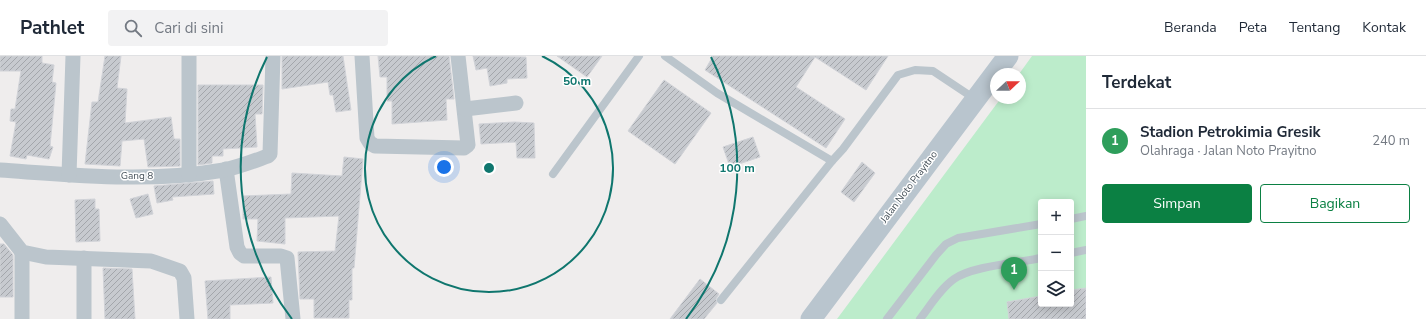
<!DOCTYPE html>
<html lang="id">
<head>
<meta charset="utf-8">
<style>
  :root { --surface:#fff; --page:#f2f2f3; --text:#1f2937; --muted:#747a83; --line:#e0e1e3; --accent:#0b8043 }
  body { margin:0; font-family:"Nunito Sans",sans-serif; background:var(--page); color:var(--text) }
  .controls { position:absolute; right:12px; bottom:12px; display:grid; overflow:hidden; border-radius:4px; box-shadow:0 2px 10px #0003 }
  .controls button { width:36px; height:36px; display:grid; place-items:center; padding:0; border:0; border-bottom:1px solid var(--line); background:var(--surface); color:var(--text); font:20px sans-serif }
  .compass { position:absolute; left:990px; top:12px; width:36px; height:36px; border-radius:50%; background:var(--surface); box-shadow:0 2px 10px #0003; rotate:68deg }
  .you { position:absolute; left:444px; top:111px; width:14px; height:14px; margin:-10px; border:3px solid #fff; border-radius:50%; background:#1a73e8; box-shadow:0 0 0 6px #1a73e833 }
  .badge { display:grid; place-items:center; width:26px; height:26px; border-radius:50%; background:var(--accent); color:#fff; font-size:13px; font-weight:700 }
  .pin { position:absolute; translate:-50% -33px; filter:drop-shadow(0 1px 2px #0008) }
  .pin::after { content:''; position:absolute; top:21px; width:14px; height:12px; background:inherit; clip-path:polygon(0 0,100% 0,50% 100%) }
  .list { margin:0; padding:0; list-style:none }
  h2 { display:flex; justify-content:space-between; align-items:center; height:52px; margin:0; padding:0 16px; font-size:17px }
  h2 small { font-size:13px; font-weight:400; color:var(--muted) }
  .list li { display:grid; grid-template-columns:26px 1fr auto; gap:12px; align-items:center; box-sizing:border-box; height:64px; padding:0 16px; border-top:1px solid var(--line) }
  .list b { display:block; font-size:15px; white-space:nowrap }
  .list p { margin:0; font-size:13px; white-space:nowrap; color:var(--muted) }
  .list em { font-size:13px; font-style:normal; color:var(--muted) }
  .actions { display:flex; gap:8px; padding:12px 16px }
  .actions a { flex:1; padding:9px 0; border:1px solid var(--accent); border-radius:4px; text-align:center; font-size:14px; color:var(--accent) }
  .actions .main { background:var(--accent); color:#fff }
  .icon { flex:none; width:22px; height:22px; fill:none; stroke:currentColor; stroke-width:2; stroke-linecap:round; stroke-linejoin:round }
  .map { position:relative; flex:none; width:1086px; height:263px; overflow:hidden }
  header { display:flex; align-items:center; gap:24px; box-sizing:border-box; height:56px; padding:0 20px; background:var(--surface); border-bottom:1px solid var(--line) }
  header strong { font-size:19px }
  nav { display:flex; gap:22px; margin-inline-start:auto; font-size:14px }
  .search { width:280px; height:36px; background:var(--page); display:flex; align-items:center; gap:10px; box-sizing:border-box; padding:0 14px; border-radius:4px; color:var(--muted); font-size:15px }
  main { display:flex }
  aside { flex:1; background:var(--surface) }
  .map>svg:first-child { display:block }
</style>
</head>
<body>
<header>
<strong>Pathlet</strong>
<div class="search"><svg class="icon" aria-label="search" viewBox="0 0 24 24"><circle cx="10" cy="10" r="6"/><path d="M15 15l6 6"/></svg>Cari di sini</div>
<nav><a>Beranda</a><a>Peta</a><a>Tentang</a><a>Kontak</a></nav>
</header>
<main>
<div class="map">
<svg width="1086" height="263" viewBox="0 0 1086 263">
  <defs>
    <pattern id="building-hatch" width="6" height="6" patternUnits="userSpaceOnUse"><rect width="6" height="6" fill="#c7cacf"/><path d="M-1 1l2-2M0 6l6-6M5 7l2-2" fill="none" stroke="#a3a6ab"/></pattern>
  </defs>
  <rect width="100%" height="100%" fill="#efeded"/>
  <path fill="#bceccb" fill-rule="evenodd" d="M1032,0H1086V263H837L1001,42H1020L1019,18ZM1041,146H1071V248H1041Z"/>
  <g fill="url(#building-hatch)" stroke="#d1d3d8">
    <polygon points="0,0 42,0 42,7 54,9 52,26 56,27 50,90 53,91 49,103 27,99 26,103 10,100 16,66 10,65 11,53 15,53 21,15 0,15"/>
    <polygon points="105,0 121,0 117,32 127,33 125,67 171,61 174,83 180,83 180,110 148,111 144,83 122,85 120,110 85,108 92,46 98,46"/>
    <polygon points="282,0 343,0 351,54 336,56 333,39 330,39 328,26 282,33"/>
    <polygon points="378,0 449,0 454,43 446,43 447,64 392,68 392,45 387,45 387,21 380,21"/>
    <polygon points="473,0 526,1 527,22 507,23 507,27 490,30 487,12 476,14"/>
    <polygon points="557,0 602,0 587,21"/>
    <polygon points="713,0 888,0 866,34 815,1 796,31 845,63 826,92 705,14"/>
    <polygon points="664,24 711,57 675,108 628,75"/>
    <polygon points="198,29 263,29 262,58 255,58 257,91 223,93 223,100 212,100 212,107 198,109"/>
    <polygon points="514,66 534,67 535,102 517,102 516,86 481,88 479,68"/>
    <polygon points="753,81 760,101 730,111 723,91"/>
    <polygon points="344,101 363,103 354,212 352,212 352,244 349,244 349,262 314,262 314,243 300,243 298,196 335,195 339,160 285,162 285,188 257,185 258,163 243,163 243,140 291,138 292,117 342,120"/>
    <polygon points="862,106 875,117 854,146 841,136"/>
    <polygon points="213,125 214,138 172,141 173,144 157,147 154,130"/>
    <polygon points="148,138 153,158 136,162 130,143"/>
    <polygon points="95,143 95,153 99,153 100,185 76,186 75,144"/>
    <polygon points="0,188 4,188 13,199 13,241 0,241"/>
    <polygon points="103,212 132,213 135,263 105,263"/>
    <polygon points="271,221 273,247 230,249 230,263 208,263 205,225"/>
    <polygon points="700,223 719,238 716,243 717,247 704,263 670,263"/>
    <polygon points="1086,232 1086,263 1009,263 1007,246 1041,240 1041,248 1071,248 1071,234"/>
  </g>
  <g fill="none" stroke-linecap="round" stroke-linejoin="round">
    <g stroke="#bbc5cc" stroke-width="8">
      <polyline points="665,0 717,37 832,105 843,93 898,19 915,14 933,15 975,43"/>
      <polyline points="553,118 639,0"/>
      <polyline points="1071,163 1086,160"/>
      <polyline points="1071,197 1086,194"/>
      <polyline points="721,244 832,105"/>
      <polyline points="887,263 936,199 946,188 958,182 1041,168"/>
      <path d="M920,263C930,250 940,233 954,223C972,210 1018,207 1041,202"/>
    </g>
    <g stroke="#bbc5cc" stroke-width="15">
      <polyline points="362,0 367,82 370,87 375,90 464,92 468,89 458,0"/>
      <polyline points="465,53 516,47"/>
      <polyline points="226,113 237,191 240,197 244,200 281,200 287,202 293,263"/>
      <path d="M0,114C74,119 150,127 224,114C239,111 254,105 268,100L270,98L273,0"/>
      <polyline points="69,119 73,0"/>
      <polyline points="189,119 189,0"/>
      <polyline points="0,168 22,196 46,201 151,205 180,215 184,222 187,263"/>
      <polyline points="22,263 22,196"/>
      <polyline points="84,263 84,202"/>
    </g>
    <polyline stroke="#b9c5ce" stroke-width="21" points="811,263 1008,0"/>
  </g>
  <g fill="none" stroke="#0f766e" stroke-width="2">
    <path d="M542 0A124 124 0 1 1 436 0"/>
    <path d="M292 263A248 248 0 0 1 267 1M711 1A248 248 0 0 1 686 263"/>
  </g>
  <g text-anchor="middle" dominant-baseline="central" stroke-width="3" stroke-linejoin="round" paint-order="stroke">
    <g font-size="10" fill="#465159" stroke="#fff">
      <text x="137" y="120">Gang 8</text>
      <text transform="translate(909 131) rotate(-53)">Jalan Noto Prayitno</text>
    </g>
  </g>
  <circle cx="489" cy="112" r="6" fill="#0f766e" stroke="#fff" stroke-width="2"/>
  <g font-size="12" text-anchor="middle" font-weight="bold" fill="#0f766e" stroke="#fff" stroke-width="3" stroke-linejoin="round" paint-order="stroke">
    <text x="577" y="29">50 m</text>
    <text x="737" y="116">100 m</text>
  </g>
</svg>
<div class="controls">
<button>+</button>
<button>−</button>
<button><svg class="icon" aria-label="layers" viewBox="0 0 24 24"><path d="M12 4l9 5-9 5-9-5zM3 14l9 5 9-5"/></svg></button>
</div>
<svg class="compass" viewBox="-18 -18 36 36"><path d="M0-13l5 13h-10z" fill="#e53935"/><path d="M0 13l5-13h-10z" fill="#747a83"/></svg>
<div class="you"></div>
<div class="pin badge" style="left:1014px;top:234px;background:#2e9e5b">1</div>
</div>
<aside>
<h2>Terdekat<small></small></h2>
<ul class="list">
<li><span class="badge" style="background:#2e9e5b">1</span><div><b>Stadion Petrokimia Gresik</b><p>Olahraga · Jalan Noto Prayitno</p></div><em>240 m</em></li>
</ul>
<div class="actions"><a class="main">Simpan</a><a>Bagikan</a></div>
</aside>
</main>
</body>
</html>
